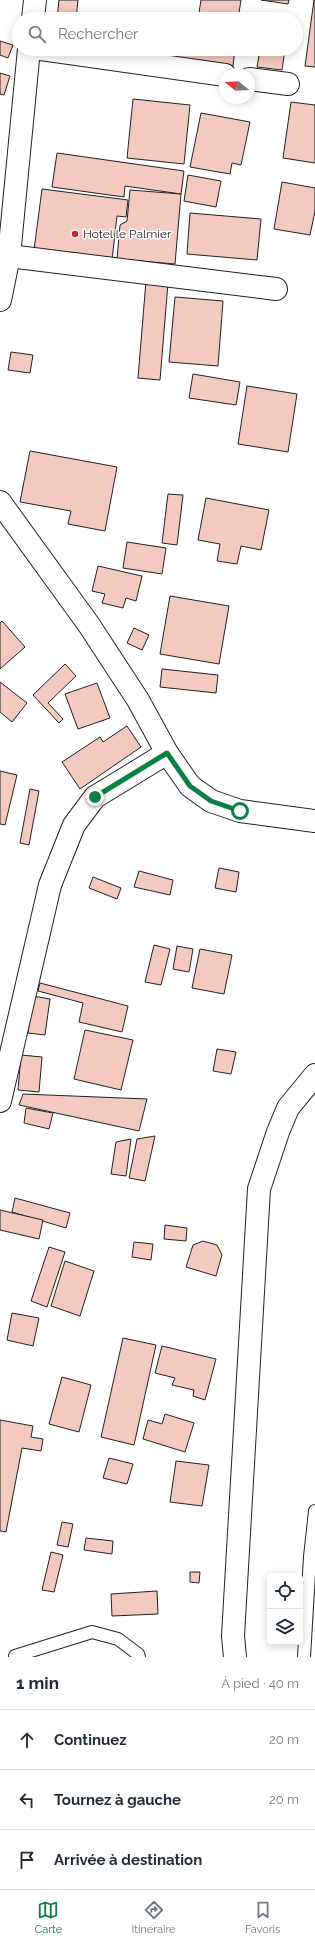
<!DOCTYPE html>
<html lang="fr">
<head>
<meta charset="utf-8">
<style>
  :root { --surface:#fff; --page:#f6f6f7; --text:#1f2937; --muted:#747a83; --line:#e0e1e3; --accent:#0b8043 }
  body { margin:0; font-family:Raleway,sans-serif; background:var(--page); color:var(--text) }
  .controls { position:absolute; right:12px; bottom:12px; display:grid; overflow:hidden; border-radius:6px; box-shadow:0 2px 10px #0003 }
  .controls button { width:36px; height:36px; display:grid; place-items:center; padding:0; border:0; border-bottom:1px solid var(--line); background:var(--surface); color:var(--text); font:20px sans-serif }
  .compass { position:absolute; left:219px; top:68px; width:36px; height:36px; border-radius:50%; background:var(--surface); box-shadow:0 2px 10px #0003; rotate:288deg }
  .stop { position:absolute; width:12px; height:12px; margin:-9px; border:3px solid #0b8043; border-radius:50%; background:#fff }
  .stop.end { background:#0b8043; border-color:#fff; box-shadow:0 1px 4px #0008 }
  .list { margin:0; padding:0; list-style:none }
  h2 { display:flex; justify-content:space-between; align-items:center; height:52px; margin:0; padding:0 16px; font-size:17px }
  h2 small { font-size:13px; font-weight:400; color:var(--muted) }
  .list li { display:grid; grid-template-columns:26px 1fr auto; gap:12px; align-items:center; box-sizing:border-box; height:60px; padding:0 16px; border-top:1px solid var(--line) }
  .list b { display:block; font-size:15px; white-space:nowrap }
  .list em { font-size:13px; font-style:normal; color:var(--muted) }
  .icon { flex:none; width:22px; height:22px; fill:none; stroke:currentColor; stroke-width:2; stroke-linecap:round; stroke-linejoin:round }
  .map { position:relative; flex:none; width:315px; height:1657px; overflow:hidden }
  .search { position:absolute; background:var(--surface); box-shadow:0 2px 10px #0003; left:12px; right:12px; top:12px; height:44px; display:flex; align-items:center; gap:10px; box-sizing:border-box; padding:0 14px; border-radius:22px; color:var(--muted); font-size:15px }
  .sheet { height:232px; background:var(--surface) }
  nav { display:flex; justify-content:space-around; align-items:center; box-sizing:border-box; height:56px; border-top:1px solid var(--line); background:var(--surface); font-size:11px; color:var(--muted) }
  nav a { display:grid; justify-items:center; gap:2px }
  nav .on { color:var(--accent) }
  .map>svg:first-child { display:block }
</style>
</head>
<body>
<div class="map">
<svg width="315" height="1657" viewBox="0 0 315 1657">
  <rect width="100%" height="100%" fill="#fff"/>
  <g fill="#f3c9c0" stroke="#222">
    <polygon points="59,0 78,0 76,19 57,19"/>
    <polygon points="201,0 241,0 238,19 198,19"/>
    <polygon points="261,0 289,0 288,4"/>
    <polygon points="314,0 315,0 315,67 305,66"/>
    <polygon points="251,15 287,19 250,19"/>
    <polygon points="0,41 13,45 8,58 0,55"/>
    <polygon points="117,49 235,49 233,66 117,52"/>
    <polygon points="260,49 285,49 282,70 257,67"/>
    <polygon points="0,73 10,76 4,95 0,94"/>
    <polygon points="133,99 190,105 184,164 127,158"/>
    <polygon points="291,102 315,105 315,163 283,158"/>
    <polygon points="201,113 250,122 241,165 232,163 230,174 190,167"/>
    <polygon points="57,153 184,171 181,194 125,186 124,197 52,187"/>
    <polygon points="188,175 221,181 216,207 184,201"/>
    <polygon points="282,182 315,188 315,211 310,235 274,229"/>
    <polygon points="42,189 128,200 126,217 117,216 112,260 34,250"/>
    <polygon points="130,190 181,194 175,264 117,259 120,225 127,221"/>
    <polygon points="190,213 261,219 257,260 187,254"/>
    <polygon points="146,281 168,283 160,380 138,378"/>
    <polygon points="175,297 223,301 218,366 169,362"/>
    <polygon points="11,352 33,355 30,373 8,370"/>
    <polygon points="193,374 240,382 236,405 189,398"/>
    <polygon points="247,386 297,394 288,452 238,444"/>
    <polygon points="30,451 117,467 105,531 68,524 71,511 20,502"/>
    <polygon points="168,494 183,495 177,545 162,543"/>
    <polygon points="206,498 269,510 261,550 241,546 237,564 217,561 220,544 198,540"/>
    <polygon points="127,542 166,548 162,574 123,568"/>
    <polygon points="98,566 142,576 136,601 126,598 123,608 102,603 105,594 92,591"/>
    <polygon points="170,596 229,606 219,664 160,654"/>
    <polygon points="2,621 25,647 0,669 0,623"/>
    <polygon points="134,628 149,635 142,650 127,643"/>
    <polygon points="65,664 76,676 48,703 63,719 59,723 33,695"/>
    <polygon points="162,669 218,675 216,693 160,687"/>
    <polygon points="0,682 27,703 12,722 0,712"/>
    <polygon points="97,683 110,718 78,729 65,694"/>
    <polygon points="127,726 141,747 80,789 62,762 100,737 103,742"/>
    <polygon points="0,771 17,775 5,825 0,824"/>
    <polygon points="30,789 39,791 29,845 20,843"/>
    <polygon points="219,868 239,872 236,892 215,888"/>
    <polygon points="139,871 173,880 170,895 134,887"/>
    <polygon points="93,877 121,888 117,899 89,888"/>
    <polygon points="154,945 170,949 161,985 145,982"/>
    <polygon points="177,946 193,949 189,972 173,969"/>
    <polygon points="200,949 232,955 224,994 192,988"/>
    <polygon points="40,983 128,1006 122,1032 79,1022 83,1003 38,991"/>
    <polygon points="33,996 50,999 45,1035 28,1033"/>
    <polygon points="85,1030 133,1040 121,1090 74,1079"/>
    <polygon points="217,1049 236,1052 231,1074 213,1071"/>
    <polygon points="21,1055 42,1057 39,1092 18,1090"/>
    <polygon points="23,1094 147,1099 139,1131 19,1105"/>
    <polygon points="26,1108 53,1113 49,1129 24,1123"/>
    <polygon points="155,1136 145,1181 129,1178 137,1139"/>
    <polygon points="131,1139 126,1176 111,1174 116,1142"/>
    <polygon points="15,1198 70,1213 66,1228 12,1212"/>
    <polygon points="0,1210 43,1220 39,1239 0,1230"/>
    <polygon points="165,1225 187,1228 186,1241 164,1239"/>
    <polygon points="203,1241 217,1245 222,1255 216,1276 186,1267 193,1245"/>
    <polygon points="134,1242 153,1244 151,1260 132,1257"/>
    <polygon points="49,1247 65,1252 47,1307 31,1301"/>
    <polygon points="65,1261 94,1271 80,1316 51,1306"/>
    <polygon points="12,1313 39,1318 33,1346 7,1340"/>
    <polygon points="123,1338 156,1345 134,1445 101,1437"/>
    <polygon points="162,1346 216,1359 205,1400 193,1396 194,1390 172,1385 175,1378 155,1373"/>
    <polygon points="62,1377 91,1385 79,1432 49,1424"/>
    <polygon points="165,1414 194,1423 185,1452 143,1439 148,1420 162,1424"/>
    <polygon points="0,1420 33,1426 31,1437 43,1439 41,1451 22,1448 6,1532 0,1531"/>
    <polygon points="109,1458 133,1464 127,1484 103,1478"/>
    <polygon points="176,1461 209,1465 202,1506 170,1502"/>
    <polygon points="62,1522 73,1524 68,1547 57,1545"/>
    <polygon points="86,1538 113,1541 112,1554 84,1550"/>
    <polygon points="51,1552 63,1555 54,1592 42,1590"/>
    <polygon points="190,1572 200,1572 199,1583 190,1582"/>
    <polygon points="157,1591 158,1614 112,1616 111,1594"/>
  </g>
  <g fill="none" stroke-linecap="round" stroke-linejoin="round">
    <defs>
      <g id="lane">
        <polyline points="15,1656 92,1632 118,1639 138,1654 139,1657"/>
        <polyline points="304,1657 310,1557 315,1511"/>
      </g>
      <g id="street">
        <polyline points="33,19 35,0"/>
        <polyline points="41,49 225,75"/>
        <polyline points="249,79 288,84"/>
        <polyline points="9,256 276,289"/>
        <polyline points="0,300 9,256 29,49"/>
        <polyline points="0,502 89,625 138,700 167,753 190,786 211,801 240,811 315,821"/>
        <polyline points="0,1101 50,885 74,825 95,797 167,753"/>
        <polyline points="235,1657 233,1636 259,1189 278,1132 288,1108 315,1075"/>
      </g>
    </defs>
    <use href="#lane" stroke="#222" stroke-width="14"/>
    <use href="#street" stroke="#222" stroke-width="24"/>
    <use href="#lane" stroke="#fff" stroke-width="12"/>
    <use href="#street" stroke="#fff" stroke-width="22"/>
  </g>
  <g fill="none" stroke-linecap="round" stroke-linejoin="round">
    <polyline stroke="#0b8043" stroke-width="5" points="95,797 167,753 190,786 211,801 240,811"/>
  </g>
  <circle fill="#c62828" stroke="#fff" stroke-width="1.5" cx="75" cy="234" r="4"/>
  <g text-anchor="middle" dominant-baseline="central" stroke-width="3" stroke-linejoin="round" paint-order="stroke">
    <g font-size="12" fill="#222" stroke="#fff" text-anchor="start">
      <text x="83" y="234">Hotel le Palmier</text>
    </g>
  </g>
</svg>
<div class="controls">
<button><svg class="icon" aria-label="locate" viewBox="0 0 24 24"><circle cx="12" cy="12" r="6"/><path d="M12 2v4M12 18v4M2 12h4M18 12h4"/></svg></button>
<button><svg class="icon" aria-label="layers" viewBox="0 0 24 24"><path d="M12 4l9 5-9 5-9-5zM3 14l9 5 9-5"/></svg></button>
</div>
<svg class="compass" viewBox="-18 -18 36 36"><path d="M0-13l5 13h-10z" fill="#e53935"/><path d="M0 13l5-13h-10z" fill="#747a83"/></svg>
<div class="stop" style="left:240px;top:811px"></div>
<div class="stop end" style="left:95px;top:797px"></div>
<div class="search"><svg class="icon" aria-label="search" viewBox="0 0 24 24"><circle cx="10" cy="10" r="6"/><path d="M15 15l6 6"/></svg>Rechercher</div>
</div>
<section class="sheet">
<h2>1 min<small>À pied · 40 m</small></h2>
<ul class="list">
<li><svg class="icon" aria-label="ahead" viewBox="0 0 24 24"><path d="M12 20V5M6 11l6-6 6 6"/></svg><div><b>Continuez</b></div><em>20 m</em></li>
<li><svg class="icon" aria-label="left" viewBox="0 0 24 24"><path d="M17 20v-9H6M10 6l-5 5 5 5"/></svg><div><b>Tournez à gauche</b></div><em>20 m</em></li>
<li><svg class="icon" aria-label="arrive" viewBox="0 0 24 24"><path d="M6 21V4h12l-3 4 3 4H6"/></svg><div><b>Arrivée à destination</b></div></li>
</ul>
</section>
<nav>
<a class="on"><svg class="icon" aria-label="map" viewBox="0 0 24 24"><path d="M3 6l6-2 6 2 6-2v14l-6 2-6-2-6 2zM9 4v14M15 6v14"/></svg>Carte</a>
<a><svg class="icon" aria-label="directions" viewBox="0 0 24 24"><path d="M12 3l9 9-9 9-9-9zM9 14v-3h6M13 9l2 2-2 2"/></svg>Itinéraire</a>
<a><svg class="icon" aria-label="saved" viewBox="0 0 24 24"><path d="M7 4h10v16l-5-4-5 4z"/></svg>Favoris</a>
</nav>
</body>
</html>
